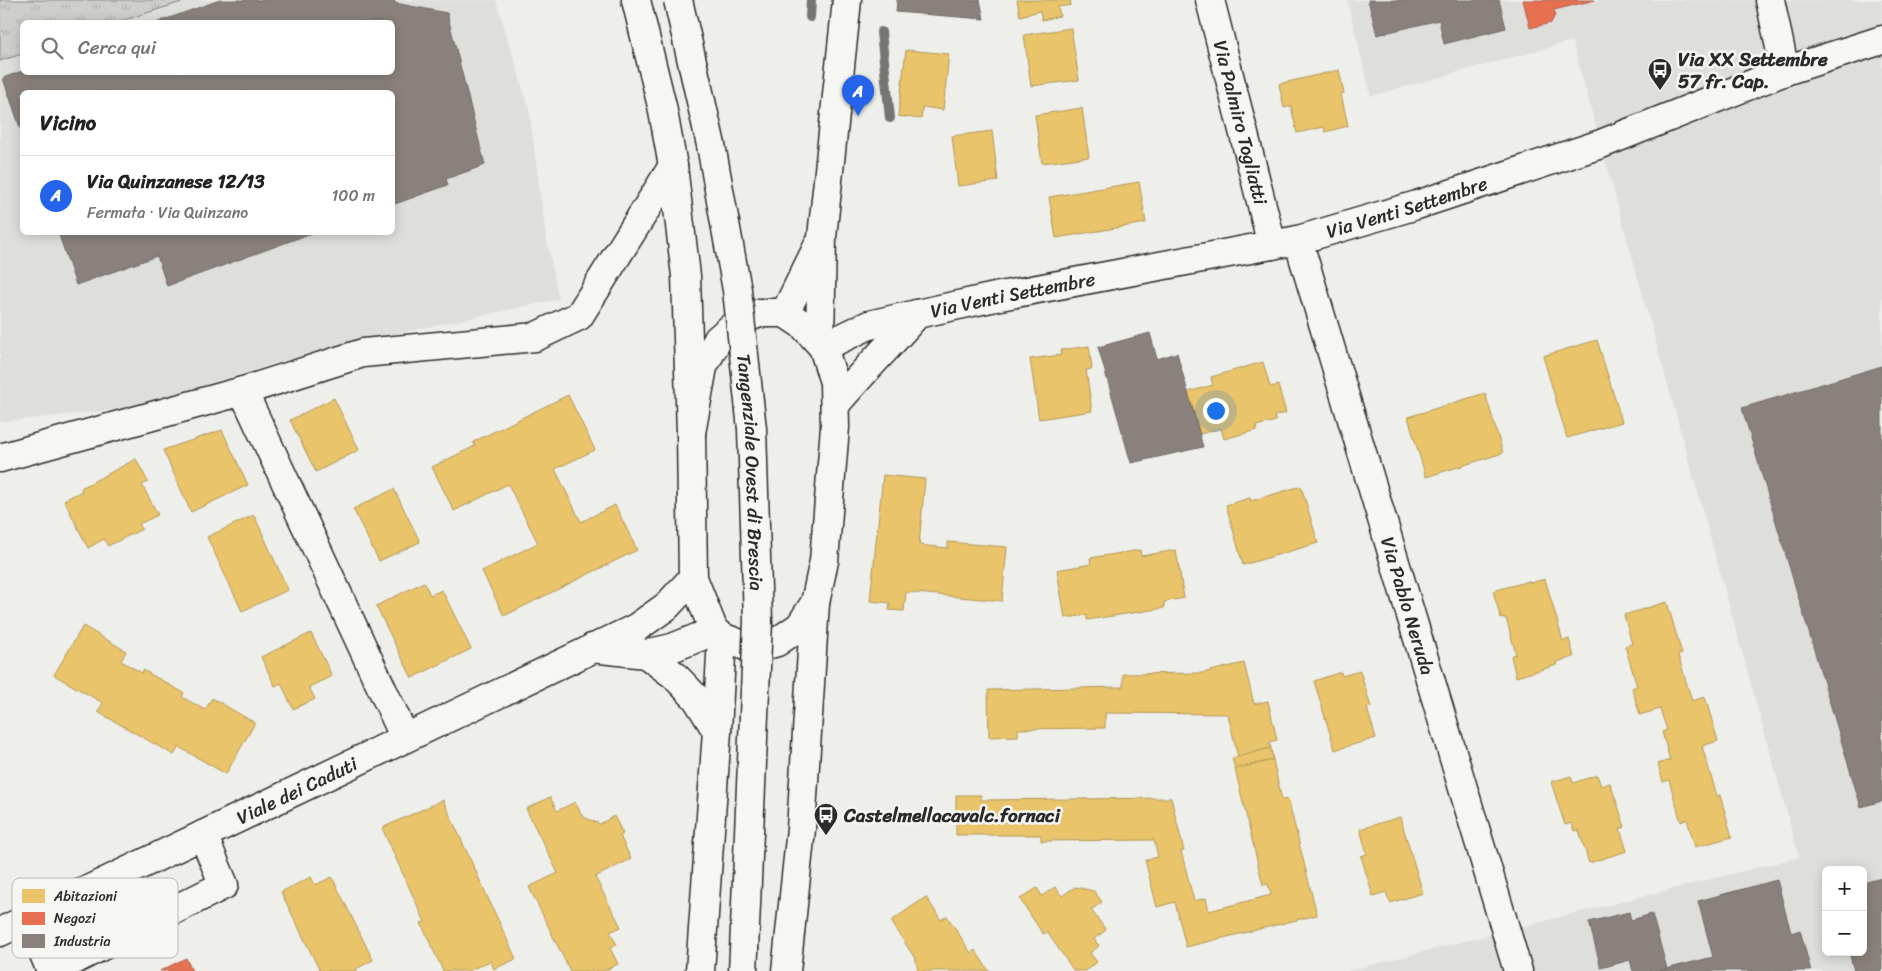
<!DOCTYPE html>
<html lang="it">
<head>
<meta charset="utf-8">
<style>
  :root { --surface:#fff; --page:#f6f6f6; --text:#222; --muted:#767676; --line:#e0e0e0; --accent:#2563eb }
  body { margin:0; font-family:Sriracha,sans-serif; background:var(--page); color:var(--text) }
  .controls { position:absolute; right:15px; bottom:15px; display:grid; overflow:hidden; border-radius:8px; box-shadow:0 2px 12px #0003 }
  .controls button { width:45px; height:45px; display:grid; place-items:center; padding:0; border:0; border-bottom:1px solid var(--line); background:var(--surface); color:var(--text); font:25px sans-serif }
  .you { position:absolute; left:1215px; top:410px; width:18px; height:18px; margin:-12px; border:4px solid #fff; border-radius:50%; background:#1a73e8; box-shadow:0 0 0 8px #1a73e833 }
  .badge { display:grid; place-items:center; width:32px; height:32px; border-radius:50%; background:var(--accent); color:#fff; font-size:16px; font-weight:700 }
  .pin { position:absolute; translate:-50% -41px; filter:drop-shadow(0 1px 2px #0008) }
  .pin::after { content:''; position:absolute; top:26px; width:18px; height:15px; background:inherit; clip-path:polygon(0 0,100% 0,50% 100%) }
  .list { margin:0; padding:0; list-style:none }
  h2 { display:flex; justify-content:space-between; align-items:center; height:65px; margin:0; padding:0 20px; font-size:21px }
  h2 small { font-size:16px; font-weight:400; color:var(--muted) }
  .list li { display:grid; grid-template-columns:32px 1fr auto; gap:15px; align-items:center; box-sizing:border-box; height:80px; padding:0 20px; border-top:1px solid var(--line) }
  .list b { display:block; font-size:19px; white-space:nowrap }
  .list p { margin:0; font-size:16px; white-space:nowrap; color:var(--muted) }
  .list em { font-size:16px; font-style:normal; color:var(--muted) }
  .icon { flex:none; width:28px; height:28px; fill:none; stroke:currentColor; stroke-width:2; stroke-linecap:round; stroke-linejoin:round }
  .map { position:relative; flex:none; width:1882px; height:971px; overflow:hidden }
  .search { position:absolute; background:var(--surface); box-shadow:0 2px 12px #0003; left:20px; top:20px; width:375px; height:55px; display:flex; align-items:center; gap:12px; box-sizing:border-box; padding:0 18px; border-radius:8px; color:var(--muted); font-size:19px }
  .panel { position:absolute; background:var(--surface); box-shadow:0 2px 12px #0003; left:20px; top:90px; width:375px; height:145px; border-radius:8px }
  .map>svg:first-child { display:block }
</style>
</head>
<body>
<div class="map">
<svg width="1882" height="971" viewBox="0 0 1882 971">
  <defs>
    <pattern id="grass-tufts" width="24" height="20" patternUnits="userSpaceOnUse" patternTransform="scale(1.25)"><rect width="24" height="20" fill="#cececa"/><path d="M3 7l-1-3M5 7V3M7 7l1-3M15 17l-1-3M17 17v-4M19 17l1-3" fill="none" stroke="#b1b1ae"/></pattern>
  </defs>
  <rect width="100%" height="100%" fill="#eeeeea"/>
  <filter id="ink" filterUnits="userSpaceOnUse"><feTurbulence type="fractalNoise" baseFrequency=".02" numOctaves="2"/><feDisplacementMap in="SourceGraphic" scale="10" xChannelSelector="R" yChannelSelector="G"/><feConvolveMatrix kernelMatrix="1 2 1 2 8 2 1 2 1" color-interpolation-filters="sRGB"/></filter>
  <g filter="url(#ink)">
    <g fill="#dededb" fill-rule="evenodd">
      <path d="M188,0H496L529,109L546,237L559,299L324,349L124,409L0,422V61L22,54V72H392V22H118ZM22,92H392V232H22Z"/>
      <path d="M1347,0H1882V971H1347L1799,857L1572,41L1371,96ZM1826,870H1863V952H1826Z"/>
    </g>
    <polygon fill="url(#grass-tufts)" stroke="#7c7c7a" points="0,0 188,0 118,22 22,22 22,54 0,61"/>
    <g fill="#e9c46a" stroke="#b09657">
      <polygon points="1017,0 1070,0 1071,5 1058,7 1060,16 1042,20 1040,11 1020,16"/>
      <polygon points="1071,28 1079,80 1031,86 1024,35"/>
      <polygon points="906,50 949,54 943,110 923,107 921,119 898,116"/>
      <polygon points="1339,70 1344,93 1341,94 1348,126 1325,132 1324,127 1297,133 1291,106 1284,108 1279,84"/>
      <polygon points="1082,108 1089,157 1042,163 1035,115"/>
      <polygon points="992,131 998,181 958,186 952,136"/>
      <polygon points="1139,182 1146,223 1056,238 1049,197"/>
      <polygon points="1597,340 1622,422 1567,438 1543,356"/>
      <polygon points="1089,346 1092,369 1086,370 1092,411 1039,419 1030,359 1061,355 1061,350"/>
      <polygon points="1263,362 1270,387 1278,385 1286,413 1274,416 1276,421 1256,426 1257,430 1224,439 1221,428 1200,434 1188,392 1213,385 1211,377"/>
      <polygon points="1485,393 1503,453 1426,477 1408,417"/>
      <polygon points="568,395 595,450 555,469 581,522 615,505 637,550 504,616 482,571 538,543 508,484 454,511 432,467 475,446 473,442"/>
      <polygon points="334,398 359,450 316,472 290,420"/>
      <polygon points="222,430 248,485 191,512 163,450"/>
      <polygon points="136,459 148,482 142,485 158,515 139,524 142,529 108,546 104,539 88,548 64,500 82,491 81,488"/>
      <polygon points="883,475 925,479 919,545 948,548 948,542 1007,547 1002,601 906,592 904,611 889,610 890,603 870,601"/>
      <polygon points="1301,486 1318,543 1243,565 1226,505 1250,498 1251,501"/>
      <polygon points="394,489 420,542 379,561 353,509"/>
      <polygon points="254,515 288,590 242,611 207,537"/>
      <polygon points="1140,550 1141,556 1176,550 1184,598 1164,602 1164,608 1087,620 1087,615 1065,618 1057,570 1091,564 1090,558"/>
      <polygon points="1545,579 1563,641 1569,639 1574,657 1556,662 1557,665 1516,677 1511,656 1516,654 1506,618 1501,619 1493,591 1529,581 1530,583"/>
      <polygon points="424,582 430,595 442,590 471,649 412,678 376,606"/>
      <polygon points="1667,602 1682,654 1678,655 1692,701 1705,697 1718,741 1702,746 1717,796 1720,795 1732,837 1695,847 1687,819 1681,822 1669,780 1663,782 1658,764 1670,760 1662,732 1667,730 1660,709 1640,715 1632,688 1637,686 1625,646 1632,644 1624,615"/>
      <polygon points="83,626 126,651 121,661 142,673 143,670 184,693 182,697 205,710 212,698 255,723 226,774 179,747 174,755 98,712 103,703 54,675"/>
      <polygon points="311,633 332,676 309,687 315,699 293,709 281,683 275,686 261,657"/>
      <polygon points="1244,663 1254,704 1268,701 1277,740 1269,742 1271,748 1238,757 1228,714 1105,713 1105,728 1018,729 1018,736 989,737 988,690 1123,687 1123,674 1202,673"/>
      <polygon points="1360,671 1371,707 1367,708 1376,738 1335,750 1314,681 1341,672 1342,676"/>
      <polygon points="1271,748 1273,760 1235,769 1232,758"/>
      <polygon points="1273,760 1282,800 1288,799 1317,915 1186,947 1175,902 1157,907 1145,860 1158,857 1154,840 1041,841 1041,835 956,835 956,795 981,795 981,800 1171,798 1184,851 1181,851 1194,901 1206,898 1209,911 1271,895 1268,884 1263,885 1235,769"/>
      <polygon points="1597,775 1601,786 1610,783 1625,827 1620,829 1627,851 1589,863 1579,830 1574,831 1572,823 1565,825 1551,782 1571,776 1573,783"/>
      <polygon points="550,797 557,811 575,802 583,817 600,824 614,816 623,834 620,836 631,859 595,877 621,927 610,932 617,945 610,948 618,964 604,971 570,971 529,887 558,873 526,809"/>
      <polygon points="443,800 516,959 494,969 490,961 468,971 443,971 421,923 425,922 382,828"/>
      <polygon points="1400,817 1423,893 1390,903 1386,892 1373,896 1361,856 1367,854 1360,829"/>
      <polygon points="311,877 315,885 332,877 373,960 356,969 357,971 320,971 281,892"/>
      <polygon points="1055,887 1062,896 1075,887 1094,891 1102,902 1091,910 1106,930 1094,939 1099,946 1090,953 1097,962 1085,971 1074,971 1047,932 1043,934 1020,899 1037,888 1042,896"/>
      <polygon points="926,897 941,920 947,916 971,953 975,950 989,971 918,971 916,960 891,921"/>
    </g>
    <g fill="#e76f51" stroke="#af5b46">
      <polygon points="1523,0 1595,0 1554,10 1555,15 1551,23 1530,28"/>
      <polygon points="186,958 192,971 160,971"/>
    </g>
    <g fill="#8a817c" stroke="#6e6764">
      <polygon points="220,0 394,0 395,3 447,13 485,165 446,179 448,185 392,205 392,92 22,92 22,133 3,78 22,71 22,72 392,72 392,22 158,22"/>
      <polygon points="897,0 980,0 984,19 896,12"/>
      <polygon points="1368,0 1499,0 1506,28 1444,44 1439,20 1377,35"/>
      <polygon points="58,232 315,232 167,286 157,256 76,285"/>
      <polygon points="1150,333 1157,359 1177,353 1203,447 1131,463 1098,347"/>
      <polygon points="1882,366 1882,801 1861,807 1742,408"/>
      <polygon points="1882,878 1882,971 1854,971 1849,952 1863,952 1863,883"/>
      <polygon points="1777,880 1791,933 1800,930 1811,971 1658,971 1713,957 1698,901"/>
      <polygon points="1629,912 1631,920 1652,914 1667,969 1658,971 1633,971 1630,960 1601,968 1589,922"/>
    </g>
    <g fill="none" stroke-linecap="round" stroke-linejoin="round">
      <g stroke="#757573" stroke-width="10">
        <polyline points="810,17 811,0"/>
        <polyline points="881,32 890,118"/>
      </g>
      <defs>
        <g id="minor">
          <path id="s1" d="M1210,0L1272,245"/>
          <polyline points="1770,0 1785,71"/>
          <path id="s2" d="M1298,240L1518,971"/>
          <polygon points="759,313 785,313 803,325 823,347 834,382 835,427 824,561 815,603 800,626 777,642 753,649 722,637 714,631 693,578 691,433 703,367 718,339 738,322"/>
          <polyline points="785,313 818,246"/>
          <polyline points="820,343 822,237 847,0"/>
          <path id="s3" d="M823,347L869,325L917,314L1000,296L1298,240L1417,205L1601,144L1785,71L1882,40"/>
          <polyline points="243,391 363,353 535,337 579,316 673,166"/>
          <path d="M835,405C861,374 890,345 917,314"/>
          <polyline points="0,458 243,391 405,738"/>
          <polyline points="592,648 646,654 672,648 714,631"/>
          <polyline points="646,654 674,675 697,699 717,731"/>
          <polyline points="29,918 51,971"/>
          <path id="s4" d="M0,932L636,628L667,606L693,578"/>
          <polyline points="52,971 224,885 203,835"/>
        </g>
        <g id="major">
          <polyline points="636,0 662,106 673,166 686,276 691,433"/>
          <polyline points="700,971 717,731 722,637"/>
          <polyline points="743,971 744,951"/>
          <polyline points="786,971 801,829 815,603"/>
        </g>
      </defs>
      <use href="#minor" stroke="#2b2b2b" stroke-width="31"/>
      <use href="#major" stroke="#2b2b2b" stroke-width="31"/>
      <use href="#minor" stroke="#f6f6f2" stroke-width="28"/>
      <use href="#major" stroke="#f6f6f2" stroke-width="28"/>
      <defs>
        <g id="major-bridge">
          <path id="s5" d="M678,0L711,145L737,290L752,429L758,621L744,951"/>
        </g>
      </defs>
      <use href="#major-bridge" stroke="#2b2b2b" stroke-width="31" stroke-linecap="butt"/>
      <use href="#major-bridge" stroke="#f6f6f2" stroke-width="28"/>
    </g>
  </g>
  <defs>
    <symbol id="bus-pin" viewBox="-11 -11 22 30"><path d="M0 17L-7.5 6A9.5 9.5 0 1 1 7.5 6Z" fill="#2b2b2b" stroke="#f6f6f2"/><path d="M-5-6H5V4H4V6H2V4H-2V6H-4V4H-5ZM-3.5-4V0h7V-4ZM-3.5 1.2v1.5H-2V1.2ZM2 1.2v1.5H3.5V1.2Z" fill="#fff"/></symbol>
  </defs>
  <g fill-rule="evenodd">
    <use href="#bus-pin" x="1646" y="56" width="28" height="38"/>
    <use href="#bus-pin" x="812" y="801" width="28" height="38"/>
  </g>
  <g text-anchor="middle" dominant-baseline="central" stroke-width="5" stroke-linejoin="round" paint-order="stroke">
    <g font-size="19" font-weight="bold" fill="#2b2b2b" stroke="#f6f6f2" text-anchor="start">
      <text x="1678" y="59">Via XX Settembre<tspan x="1678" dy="22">57 fr. Cap.</tspan></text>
      <text x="844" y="815">Castelmellacavalc.fornaci</text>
    </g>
    <g font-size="19" fill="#2b2b2b" stroke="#f6f6f2">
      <text stroke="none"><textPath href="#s1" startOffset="126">Via Palmiro Togliatti</textPath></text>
      <text stroke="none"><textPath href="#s3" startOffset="602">Via Venti Settembre</textPath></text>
      <text stroke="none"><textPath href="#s3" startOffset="198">Via Venti Settembre</textPath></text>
      <text stroke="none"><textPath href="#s5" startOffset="479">Tangenziale Ovest di Brescia</textPath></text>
      <text stroke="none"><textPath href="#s2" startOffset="382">Via Pablo Neruda</textPath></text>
      <text stroke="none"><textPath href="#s4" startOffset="329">Viale dei Caduti</textPath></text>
    </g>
  </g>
  <rect x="12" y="878" width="166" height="80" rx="8" fill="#f6f6f2" stroke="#b9b9b6" stroke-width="1"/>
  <rect x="22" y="889" width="23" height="14" fill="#e9c46a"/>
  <rect x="22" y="912" width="23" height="13" fill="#e76f51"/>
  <rect x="22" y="934" width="23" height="14" fill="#8a817c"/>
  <g font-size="14" fill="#2b2b2b">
    <text x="54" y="901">Abitazioni</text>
    <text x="54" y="923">Negozi</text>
    <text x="54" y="946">Industria</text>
  </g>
</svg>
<div class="controls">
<button>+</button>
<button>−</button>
</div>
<div class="you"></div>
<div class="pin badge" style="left:858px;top:116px">A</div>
<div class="search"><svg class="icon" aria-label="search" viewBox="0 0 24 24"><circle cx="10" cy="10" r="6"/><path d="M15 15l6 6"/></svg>Cerca qui</div>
<section class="panel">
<h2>Vicino<small></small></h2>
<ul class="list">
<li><span class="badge">A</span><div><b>Via Quinzanese 12/13</b><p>Fermata · Via Quinzano</p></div><em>100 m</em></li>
</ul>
</section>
</div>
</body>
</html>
